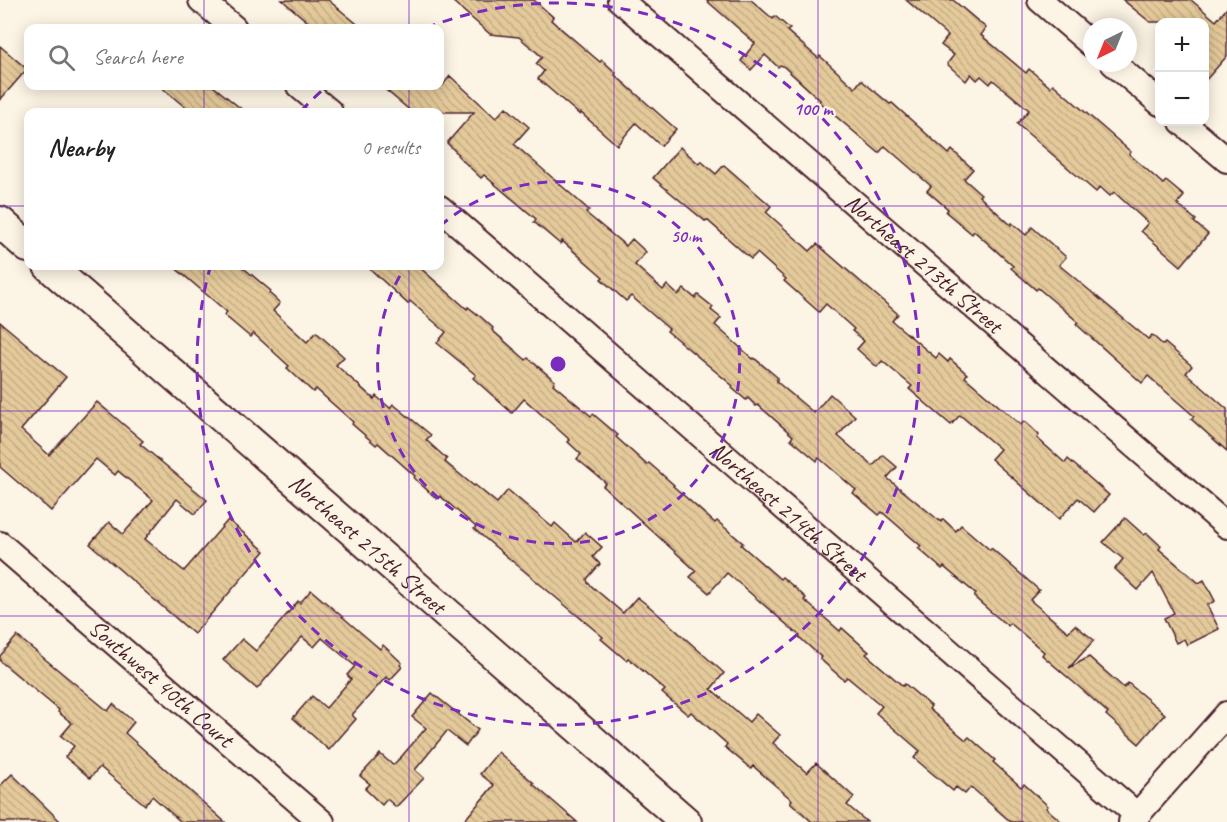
<!DOCTYPE html>
<html lang="en">
<head>
<meta charset="utf-8">
<style>
  :root { --surface:#fff; --page:#f6f6f6; --text:#222; --muted:#767676; --line:#e0e0e0 }
  body { margin:0; font-family:Caveat,sans-serif; background:var(--page); color:var(--text) }
  .controls { position:absolute; right:18px; top:18px; display:grid; overflow:hidden; border-radius:12px; box-shadow:0 3px 15px #0003 }
  .controls button { width:54px; height:54px; display:grid; place-items:center; padding:0; border:0; border-bottom:2px solid var(--line); background:var(--surface); color:var(--text); font:30px sans-serif }
  .compass { position:absolute; left:1083px; top:18px; width:54px; height:54px; border-radius:50%; background:var(--surface); box-shadow:0 3px 15px #0003; rotate:223deg }
  .list { margin:0; padding:0; list-style:none }
  h2 { display:flex; justify-content:space-between; align-items:center; height:78px; margin:0; padding:0 24px; font-size:26px }
  h2 small { font-size:20px; font-weight:400; color:var(--muted) }
  .icon { flex:none; width:33px; height:33px; fill:none; stroke:currentColor; stroke-width:2; stroke-linecap:round; stroke-linejoin:round }
  .map { position:relative; flex:none; width:1227px; height:822px; overflow:hidden }
  .search { position:absolute; background:var(--surface); box-shadow:0 3px 15px #0003; left:24px; top:24px; width:420px; height:66px; display:flex; align-items:center; gap:15px; box-sizing:border-box; padding:0 21px; border-radius:12px; color:var(--muted); font-size:22px }
  .panel { position:absolute; background:var(--surface); box-shadow:0 3px 15px #0003; left:24px; top:108px; width:420px; height:162px; border-radius:12px }
  .map>svg:first-child { display:block }
</style>
</head>
<body>
<div class="map">
<svg width="1227" height="822" viewBox="0 0 1227 822">
  <defs>
    <pattern id="building-back-hatch" width="6" height="6" patternUnits="userSpaceOnUse" patternTransform="scale(1.5)"><rect width="6" height="6" fill="#e4ca9a"/><path d="M-1 5l2 2M0 0l6 6M5-1l2 2" fill="none" stroke="#c5ad85"/></pattern>
  </defs>
  <rect width="100%" height="100%" fill="#fcf5e5"/>
  <filter id="ink" filterUnits="userSpaceOnUse"><feTurbulence type="fractalNoise" baseFrequency=".0167" numOctaves="2"/><feDisplacementMap in="SourceGraphic" scale="12" xChannelSelector="R" yChannelSelector="G"/><feConvolveMatrix kernelMatrix="1 2 1 2 8 2 1 2 1" color-interpolation-filters="sRGB"/></filter>
  <g filter="url(#ink)">
    <g fill="url(#building-back-hatch)" stroke="#4a1f2b" stroke-width="1.5">
      <polygon points="282,0 328,0 362,28 315,28"/>
      <polygon points="451,0 534,0 553,17 551,20 600,62 602,60 616,73 615,75 676,129 661,146 636,123 617,145 581,113 580,115 538,79 544,71 536,64 542,57 519,37 490,34"/>
      <polygon points="706,0 751,0 773,19 775,16 790,29 787,31 818,58 820,56 855,88 861,80 890,104 892,103 949,154 952,150 973,169 964,179 981,194 979,196 1011,225 1012,223 1026,235 1032,227 1066,257 1059,265 1148,339 1152,335 1163,345 1165,343 1192,366 1186,373 1227,409 1227,451 1191,419 1194,416 1148,376 1142,383 1076,324 1078,322 1038,288 1036,290 1011,268 1013,266 974,231 972,234 946,212 948,209 927,191 931,186 885,146 879,153 819,102 820,100 783,66 780,65 778,67 765,55 751,70 741,61 755,43"/>
      <polygon points="906,0 953,0 986,28 981,35 1026,73 1029,69 1050,87 1053,84 1131,152 1129,154 1163,184 1166,181 1184,196 1177,204 1196,220 1194,222 1208,234 1181,266 1141,231 1148,223 1114,192 1110,196 1100,187 1096,192 1017,124 1029,110 993,80 990,84 981,76 977,80 971,74 966,81 947,64 954,55 941,45 948,36"/>
      <polygon points="1123,0 1191,0 1216,21 1227,8 1227,56 1204,82 1204,22 1150,22"/>
      <polygon points="0,46 27,69 0,100"/>
      <polygon points="450,76 496,118 506,107 529,127 514,144 589,210 586,213 626,246 632,239 646,252 635,265 663,290 667,285 678,295 684,289 695,298 698,295 713,307 711,310 721,318 715,325 753,359 754,358 777,377 777,382 814,413 830,394 855,416 838,436 873,466 883,455 897,467 887,478 941,522 943,519 956,531 961,525 990,550 991,548 1039,590 1030,600 1068,632 1075,625 1094,640 1069,668 1089,657 1124,688 1128,683 1165,714 1139,744 1106,715 1108,713 1086,693 1042,655 1044,652 1010,623 1008,626 991,612 974,597 976,594 944,567 942,569 918,548 921,546 882,512 879,515 853,493 856,490 819,458 817,461 791,439 793,436 758,405 756,406 748,398 746,400 732,388 733,386 667,331 669,329 631,296 626,301 601,279 603,277 562,241 560,244 534,222 536,219 484,175 481,178 457,155 458,154 447,143 474,112 412,112 381,86 442,86"/>
      <polygon points="160,86 213,86 245,112 191,112"/>
      <polygon points="680,147 699,164 701,161 716,174 724,165 771,206 766,212 810,251 817,244 898,314 892,321 936,358 939,354 948,362 950,359 967,374 965,377 1021,425 1024,421 1032,428 1039,435 1037,438 1065,463 1068,459 1109,495 1094,512 1078,498 1059,519 991,459 1000,449 960,415 951,425 909,389 912,386 882,361 877,367 857,349 864,341 852,331 854,329 826,304 819,312 784,281 786,279 757,253 751,259 707,220 705,221 653,178"/>
      <polygon points="173,266 241,266 271,291 269,293 280,303 273,311 307,342 316,332 344,357 336,365 374,399 376,396 390,408 393,404 431,435 426,440 447,459 445,462 474,486 475,485 497,503 508,490 552,527 555,523 576,542 585,532 602,547 593,557 600,564 587,579 588,583 623,613 637,597 650,607 724,673 711,689 749,722 756,714 780,735 773,743 807,773 816,763 854,797 847,805 867,822 812,822 790,802 792,800 753,766 751,769 725,747 727,744 691,712 688,715 662,693 665,690 628,658 626,660 601,639 603,637 474,529 476,527 440,496 437,499 414,478 415,476 378,443 376,445 352,424 353,422 316,389 313,392 287,368 289,366 253,333 250,337 224,315 227,312"/>
      <polygon points="367,266 418,266 467,309 468,307 481,317 493,328 492,330 526,360 528,358 555,381 553,384 591,416 593,414 618,435 616,437 647,465 649,463 674,485 673,486 715,523 717,521 743,543 741,545 780,579 782,577 794,587 806,598 804,600 840,631 842,628 869,652 866,654 903,686 905,684 931,706 929,709 966,740 969,737 995,760 993,762 1021,787 1024,784 1048,806 1046,808 1062,822 1011,822 971,787 965,794 956,787 953,791 914,758 920,751 876,713 882,706 847,677 844,680 820,659 821,657 799,637 800,636 727,573 709,593 690,577 696,571 603,486 606,483 577,459 581,454 568,442 570,440 524,399 512,413 473,378 476,375 437,343 446,332 410,301 408,304"/>
      <polygon points="0,322 66,377 21,430 49,455 97,402 143,441 140,444 207,500 195,514 177,499 145,539 184,571 228,520 265,551 194,634 90,544 109,522 123,534 153,500 118,471 115,475 96,459 51,511 0,467"/>
      <polygon points="1125,518 1144,535 1147,533 1161,546 1159,549 1199,583 1204,580 1215,601 1207,605 1219,629 1187,645 1184,639 1176,643 1164,618 1174,613 1153,573 1138,590 1115,569 1123,559 1103,542"/>
      <polygon points="311,590 380,649 383,645 402,663 400,665 402,667 390,680 386,677 352,715 356,719 329,750 293,718 312,696 326,708 351,679 347,675 355,666 322,638 314,647 302,637 257,689 223,660 242,639 256,651 298,601 300,603"/>
      <polygon points="17,636 108,711 113,704 134,722 125,733 225,822 181,822 152,796 145,805 100,767 90,778 65,757 74,746 61,736 72,723 58,712 59,710 0,661 0,656"/>
      <polygon points="432,693 478,730 466,746 447,731 415,770 424,778 396,807 387,799 382,805 365,789 370,784 360,776 380,754 393,765 401,757 426,728 412,717"/>
      <polygon points="498,752 534,783 533,784 577,822 463,822 494,785 480,774"/>
      <polygon points="12,774 61,822 0,822 0,786"/>
    </g>
    <g fill="none" stroke-linecap="round" stroke-linejoin="round">
      <defs>
        <g id="minor">
          <polyline points="201,0 234,28"/>
          <path id="s1" d="M620,0L1227,526"/>
          <polyline points="1040,0 1092,45"/>
          <polyline points="1113,63 1160,103"/>
          <polyline points="299,86 330,112"/>
          <polyline points="1182,122 1227,160"/>
          <path id="s2" d="M440,208L1137,815"/>
          <path id="s3" d="M0,544L322,822"/>
          <polyline points="1131,822 1227,714"/>
        </g>
        <g id="tertiary">
          <polyline points="0,222 28,247"/>
          <path id="s4" d="M49,266L686,822"/>
        </g>
      </defs>
      <use href="#minor" stroke="#4a1f2b" stroke-width="28"/>
      <use href="#tertiary" stroke="#4a1f2b" stroke-width="34"/>
      <use href="#minor" stroke="#fcf5e5" stroke-width="24"/>
      <use href="#tertiary" stroke="#fcf5e5" stroke-width="30"/>
    </g>
  </g>
  <path fill="none" stroke="#7b2cbf" stroke-width="1.5" stroke-opacity="0.55" d="M204,0V28M409,0V28M614,0V822M818,0V822M1022,0V822M204,86V112M409,86V112M0,206H28M440,206H1227M204,266V822M409,266V822M0,411H1227M0,616H1227"/>
  <g fill="none" stroke="#7b2cbf" stroke-width="3" stroke-dasharray="10 8">
    <path d="M440 226A181 181 0 1 1 405 267"/>
    <path d="M301 111A361 361 0 0 1 326 87M426 28A361 361 0 1 1 210 268"/>
  </g>
  <g text-anchor="middle" dominant-baseline="central" stroke-width="4.5" stroke-linejoin="round" paint-order="stroke">
    <g font-size="24" fill="#4a1f2b" stroke="#fcf5e5">
      <text stroke="none"><textPath href="#s1" startOffset="402">Northeast 213th Street</textPath></text>
      <text stroke="none"><textPath href="#s2" startOffset="462">Northeast 214th Street</textPath></text>
      <text stroke="none"><textPath href="#s4" startOffset="423">Northeast 215th Street</textPath></text>
      <text stroke="none"><textPath href="#s3" startOffset="213">Southwest 40th Court</textPath></text>
    </g>
  </g>
  <circle cx="558" cy="364" r="9" fill="#7b2cbf" stroke="#fcf5e5" stroke-width="3"/>
  <g font-size="18" text-anchor="middle" font-weight="bold" fill="#7b2cbf" stroke="#fcf5e5" stroke-width="4.5" stroke-linejoin="round" paint-order="stroke">
    <text x="813" y="115">100 m</text>
    <text x="686" y="242">50 m</text>
  </g>
</svg>
<div class="controls">
<button>+</button>
<button>−</button>
</div>
<svg class="compass" viewBox="-18 -18 36 36"><path d="M0-13l5 13h-10z" fill="#e53935"/><path d="M0 13l5-13h-10z" fill="#767676"/></svg>
<div class="search"><svg class="icon" aria-label="search" viewBox="0 0 24 24"><circle cx="10" cy="10" r="6"/><path d="M15 15l6 6"/></svg>Search here</div>
<section class="panel">
<h2>Nearby<small>0 results</small></h2>
<ul class="list">
</ul>
</section>
</div>
</body>
</html>
